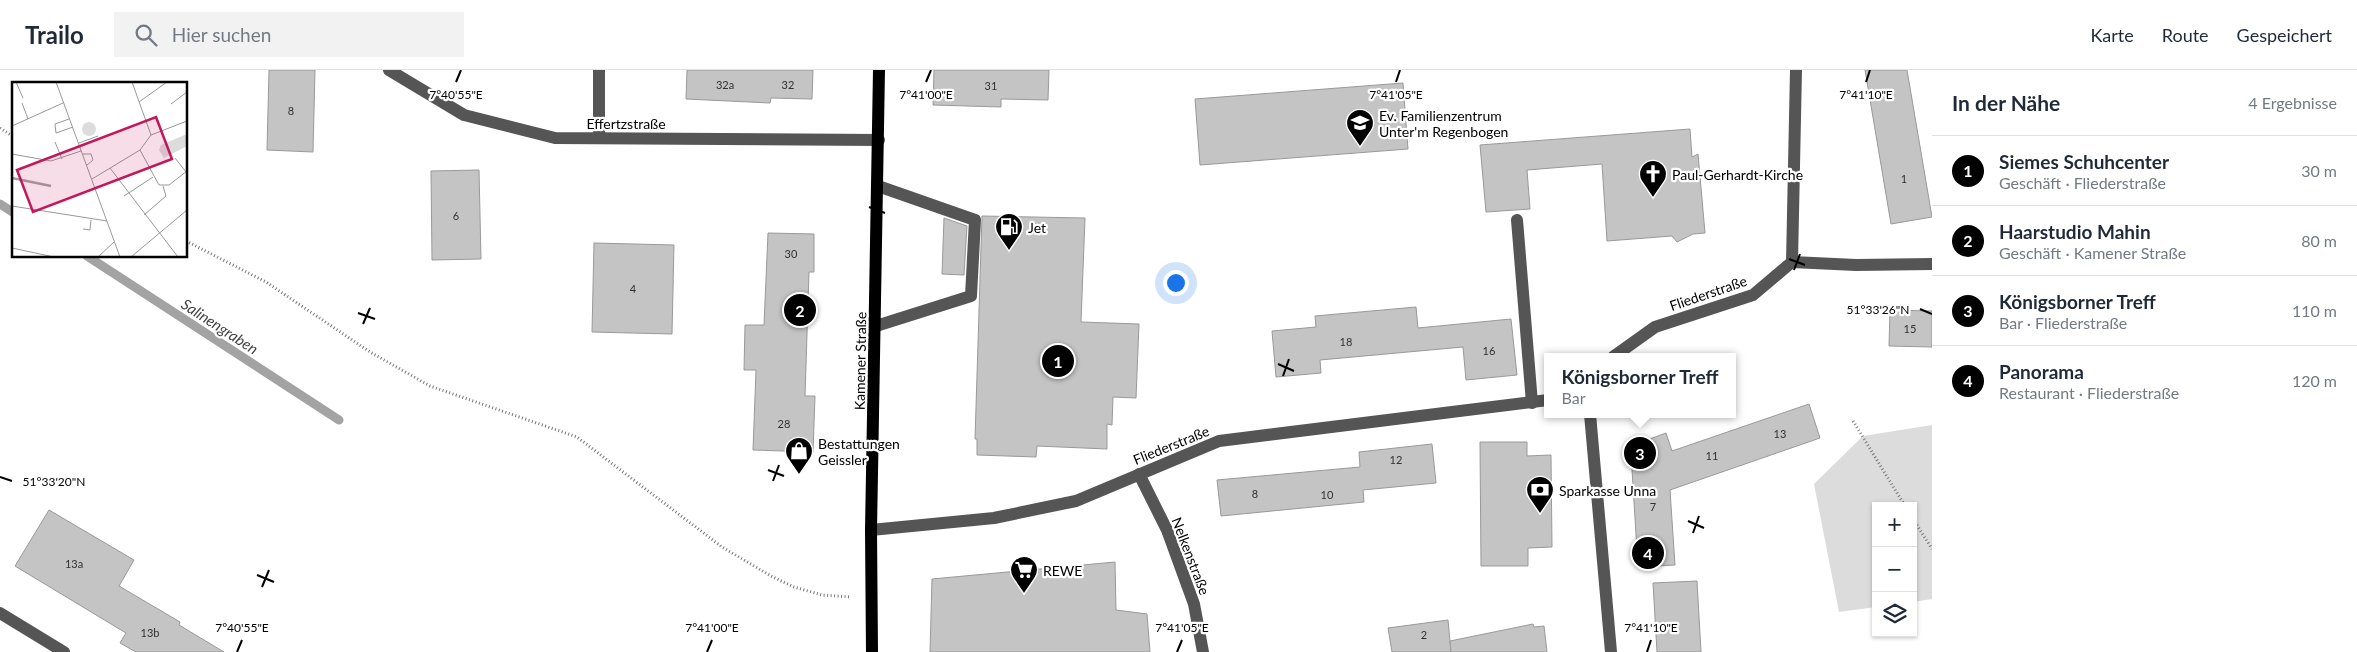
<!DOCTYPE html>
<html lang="de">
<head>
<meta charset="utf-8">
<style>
  :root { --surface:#fff; --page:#f2f2f3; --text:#1f2937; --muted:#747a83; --line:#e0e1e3; --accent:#000 }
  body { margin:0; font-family:Lato,sans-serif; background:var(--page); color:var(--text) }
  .controls { position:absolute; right:15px; bottom:15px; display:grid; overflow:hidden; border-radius:0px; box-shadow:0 1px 4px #0004 }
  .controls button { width:45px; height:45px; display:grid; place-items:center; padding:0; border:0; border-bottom:1px solid var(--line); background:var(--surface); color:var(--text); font:25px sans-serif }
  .you { position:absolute; left:1175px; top:212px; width:18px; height:18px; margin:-12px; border:4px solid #fff; border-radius:50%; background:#1a73e8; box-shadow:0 0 0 8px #1a73e833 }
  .badge { display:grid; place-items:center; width:32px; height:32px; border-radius:50%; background:var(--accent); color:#fff; font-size:16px; font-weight:700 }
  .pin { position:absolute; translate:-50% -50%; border:2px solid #fff; box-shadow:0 1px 5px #0006 }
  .popup { position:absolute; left:1544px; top:283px; width:192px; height:65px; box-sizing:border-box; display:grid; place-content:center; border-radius:0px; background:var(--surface); filter:drop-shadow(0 1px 4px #0005); font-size:16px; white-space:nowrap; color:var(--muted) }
  .popup b { font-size:19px; color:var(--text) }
  .popup::after { content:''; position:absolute; left:50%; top:100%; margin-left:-10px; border:10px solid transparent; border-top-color:var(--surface) }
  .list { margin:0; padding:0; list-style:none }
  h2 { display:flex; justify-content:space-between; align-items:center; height:65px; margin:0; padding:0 20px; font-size:21px }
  h2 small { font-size:16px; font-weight:400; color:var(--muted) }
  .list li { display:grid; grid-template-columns:32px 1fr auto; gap:15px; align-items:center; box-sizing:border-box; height:70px; padding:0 20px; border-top:1px solid var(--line) }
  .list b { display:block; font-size:19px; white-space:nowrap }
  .list p { margin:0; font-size:16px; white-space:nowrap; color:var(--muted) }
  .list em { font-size:16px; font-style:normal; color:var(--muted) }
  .icon { flex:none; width:28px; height:28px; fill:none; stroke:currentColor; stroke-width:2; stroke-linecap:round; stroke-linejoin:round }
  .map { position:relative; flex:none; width:1932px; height:582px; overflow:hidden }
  header { display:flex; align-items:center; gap:30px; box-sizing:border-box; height:70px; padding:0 25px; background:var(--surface); border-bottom:1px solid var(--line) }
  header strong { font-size:24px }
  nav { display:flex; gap:28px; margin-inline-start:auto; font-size:18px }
  .search { width:350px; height:45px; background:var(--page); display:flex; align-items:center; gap:12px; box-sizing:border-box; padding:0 18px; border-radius:0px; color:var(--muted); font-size:19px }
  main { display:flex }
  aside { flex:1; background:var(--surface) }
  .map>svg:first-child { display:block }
</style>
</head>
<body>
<header>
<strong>Trailo</strong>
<div class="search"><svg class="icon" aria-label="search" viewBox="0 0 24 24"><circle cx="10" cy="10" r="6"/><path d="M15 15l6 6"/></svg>Hier suchen</div>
<nav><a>Karte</a><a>Route</a><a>Gespeichert</a></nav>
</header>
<main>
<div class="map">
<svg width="1932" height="582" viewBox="0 0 1932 582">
  <rect width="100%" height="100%" fill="#fff"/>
  <polygon fill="#dcdcdc" points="1932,355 1932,529 1913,532 1913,436 1876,436 1876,537 1839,542 1814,414 1863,366"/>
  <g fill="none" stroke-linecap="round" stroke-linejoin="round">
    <g stroke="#a3a3a3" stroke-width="9">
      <polyline points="0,134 14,143"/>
      <polyline points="87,186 339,350"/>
    </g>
  </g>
  <g fill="#c4c4c4" stroke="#999">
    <polygon points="269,0 315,0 313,82 267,80"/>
    <polygon points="687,0 813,0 812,29 771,28 770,33 686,29"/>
    <polygon points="934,0 1049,0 1048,30 1001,29 1001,37 933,35"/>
    <polygon points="1865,0 1907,0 1932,147 1891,154"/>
    <polygon points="1403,13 1408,79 1200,95 1195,29"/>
    <polygon points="1690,59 1692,87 1698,84 1705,163 1693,164 1677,172 1672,166 1607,171 1602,94 1527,100 1530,139 1486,142 1480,75"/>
    <polygon points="479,100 481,189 432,190 431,101"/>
    <polygon points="982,146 1085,148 1081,252 1139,254 1136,328 1113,327 1112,355 1107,354 1107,379 1037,376 1036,387 977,385 977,369 975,369"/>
    <polygon points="944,148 967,156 964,205 942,204"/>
    <polygon points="768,163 814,164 814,202 809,202 805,326 815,326 813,382 753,380 756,300 744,300 745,255 764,255"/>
    <polygon points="594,173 674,175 672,264 592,262"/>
    <polygon points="1416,237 1418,258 1511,249 1517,305 1466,310 1463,277 1320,290 1321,303 1276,307 1272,261 1316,257 1315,246"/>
    <polygon points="1890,240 1932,241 1932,277 1889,276"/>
    <polygon points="1809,334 1820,368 1670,420 1675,495 1638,497 1631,383 1636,374 1666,363 1672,381"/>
    <polygon points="1480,372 1527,372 1527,386 1551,385 1552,477 1528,478 1528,496 1481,496"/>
    <polygon points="1432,374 1436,413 1363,420 1364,432 1221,446 1217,410 1360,397 1359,382"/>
    <polygon points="49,440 134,490 119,516 180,552 179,555 224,582 136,582 120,573 126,563 15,496"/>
    <polygon points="1115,492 1116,540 1147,544 1150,582 930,582 932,509"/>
    <polygon points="1697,511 1701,582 1657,582 1653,513"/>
    <polygon points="1448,550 1451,582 1392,582 1388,558"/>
    <polygon points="1533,554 1534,557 1544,556 1547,582 1451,582 1450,571"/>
  </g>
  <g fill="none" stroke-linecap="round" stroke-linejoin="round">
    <g stroke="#777" stroke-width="3" stroke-dasharray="1 2.5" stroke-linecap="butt">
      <polyline points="0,58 14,67"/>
      <polyline points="186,171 266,212 370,282 430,316 577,367 722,477 771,506 794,517 822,525 851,527"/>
      <polyline points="1853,351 1905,436"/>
      <polyline points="1913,449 1932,479"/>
    </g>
    <g stroke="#555" stroke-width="12">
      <polyline points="389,0 464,45 555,68 879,70"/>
      <polyline points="599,0 599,68"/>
      <polyline points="1517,150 1532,333"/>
      <polyline points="1792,192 1796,0"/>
      <polyline points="876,256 971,226 975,150 878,116"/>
      <polyline points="1613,287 1655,257 1753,225 1792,192 1856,195 1932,194"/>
      <polyline points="1590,344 1611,582"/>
      <polyline points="1139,404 1167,460 1194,534 1203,582"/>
      <polyline points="871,460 994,448 1076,431 1219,371 1548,330"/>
      <polyline points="0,543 64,582"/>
    </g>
    <polyline stroke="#000" stroke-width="12" points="872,582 871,460 879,0"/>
  </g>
  <path fill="none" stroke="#000" stroke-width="2" d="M456,12L461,0M926,12L931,0M1396,12L1400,0M1866,12L1870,0M869,137L885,143M874,148L880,132M1789,189L1805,195M1794,200L1800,184M1920,239L1932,244M358,243L375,249M363,254L370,238M1278,294L1294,301M1283,306L1289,289M768,400L784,406M0,407L12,411M773,411L779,395M1688,451L1704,458M1693,463L1699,446M257,505L274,512M262,517L269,500M237,582L242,570M707,582L712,570M1177,582L1182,570M1647,582L1651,570"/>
  <defs>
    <symbol id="school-pin" viewBox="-11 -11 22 30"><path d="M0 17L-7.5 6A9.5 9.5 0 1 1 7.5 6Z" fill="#000" stroke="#fff"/><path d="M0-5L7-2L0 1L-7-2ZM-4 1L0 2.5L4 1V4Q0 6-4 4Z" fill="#fff"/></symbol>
    <symbol id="church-pin" viewBox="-11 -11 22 30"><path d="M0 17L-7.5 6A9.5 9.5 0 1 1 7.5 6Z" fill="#000" stroke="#fff"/><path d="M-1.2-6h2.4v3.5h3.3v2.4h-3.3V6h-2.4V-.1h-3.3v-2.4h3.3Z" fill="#fff"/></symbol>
    <symbol id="fuel-pin" viewBox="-11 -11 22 30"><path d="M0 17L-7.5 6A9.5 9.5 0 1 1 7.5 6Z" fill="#000" stroke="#fff"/><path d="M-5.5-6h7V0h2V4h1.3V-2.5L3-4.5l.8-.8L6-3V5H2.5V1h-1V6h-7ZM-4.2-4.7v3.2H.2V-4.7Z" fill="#fff"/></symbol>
    <symbol id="shop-pin" viewBox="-11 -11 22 30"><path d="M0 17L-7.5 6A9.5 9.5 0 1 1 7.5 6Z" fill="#000" stroke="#fff"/><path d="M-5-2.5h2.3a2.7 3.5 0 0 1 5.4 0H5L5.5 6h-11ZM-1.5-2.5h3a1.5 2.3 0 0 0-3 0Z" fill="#fff"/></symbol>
    <symbol id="bank-pin" viewBox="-11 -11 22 30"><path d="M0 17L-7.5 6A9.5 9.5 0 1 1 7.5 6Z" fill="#000" stroke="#fff"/><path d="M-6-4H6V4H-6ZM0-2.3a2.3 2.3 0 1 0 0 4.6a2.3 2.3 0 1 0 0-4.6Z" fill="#fff"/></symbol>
    <symbol id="supermarket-pin" viewBox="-11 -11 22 30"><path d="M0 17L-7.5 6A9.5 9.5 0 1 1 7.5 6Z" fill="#000" stroke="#fff"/><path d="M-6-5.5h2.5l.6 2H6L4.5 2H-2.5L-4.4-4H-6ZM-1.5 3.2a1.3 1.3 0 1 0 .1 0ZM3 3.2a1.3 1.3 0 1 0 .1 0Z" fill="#fff"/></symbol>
  </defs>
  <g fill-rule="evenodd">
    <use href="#school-pin" x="1344" y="37" width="32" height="43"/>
    <use href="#church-pin" x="1637" y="88" width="32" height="43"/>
    <use href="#fuel-pin" x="993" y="141" width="32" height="43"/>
    <use href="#shop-pin" x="783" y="365" width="32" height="43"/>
    <use href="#bank-pin" x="1524" y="404" width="32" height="43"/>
    <use href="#supermarket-pin" x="1008" y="484" width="32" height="43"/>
  </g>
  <g text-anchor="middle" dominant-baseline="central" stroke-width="4.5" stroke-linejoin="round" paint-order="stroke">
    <g font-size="11" fill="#313131">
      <text x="725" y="14">32a</text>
      <text x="788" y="14">32</text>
      <text x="991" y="15">31</text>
      <text x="291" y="40">8</text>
      <text x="1904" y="108">1</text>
      <text x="456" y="145">6</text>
      <text x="791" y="183">30</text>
      <text x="633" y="218">4</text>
      <text x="1910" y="258">15</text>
      <text x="1346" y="271">18</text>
      <text x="1489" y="280">16</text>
      <text x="784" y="353">28</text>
      <text x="1780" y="363">13</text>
      <text x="1712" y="385">11</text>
      <text x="1396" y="389">12</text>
      <text x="1255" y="423">8</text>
      <text x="1327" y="424">10</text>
      <text x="1653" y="436">7</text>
      <text x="74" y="493">13a</text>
      <text x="150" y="562">13b</text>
      <text x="1424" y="564">2</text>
    </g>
    <g font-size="14" fill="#000" stroke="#fff" text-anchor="start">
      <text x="1379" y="45">Ev. Familienzentrum<tspan x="1379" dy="16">Unter'm Regenbogen</tspan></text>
      <text x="1672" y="104">Paul-Gerhardt-Kirche</text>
      <text x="1028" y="157">Jet</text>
      <text x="818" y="373">Bestattungen<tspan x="818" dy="16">Geissler</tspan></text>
      <text x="1559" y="420">Sparkasse Unna</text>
      <text x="1043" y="500">REWE</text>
    </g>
    <g font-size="14" fill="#000" stroke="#fff">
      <text x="626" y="53">Effertzstraße</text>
      <text transform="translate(1708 223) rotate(-19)">Fliederstraße</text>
      <text transform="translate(860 291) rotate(-89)">Kamener Straße</text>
      <text transform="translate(1171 375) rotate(-22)">Fliederstraße</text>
      <text transform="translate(1191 486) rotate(69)">Nelkenstraße</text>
    </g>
    <g font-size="15" font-style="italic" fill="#444" stroke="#fff">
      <text transform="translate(220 256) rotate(33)">Salinengraben</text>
    </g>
  </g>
  <g transform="translate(12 12)">
    <rect width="175" height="175" fill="#fff"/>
    <path d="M70 47a7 7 0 1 1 14 0a7 7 0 1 1-14 0ZM175,52V64L152,76L147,68L149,63Z" fill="#dcdcdc"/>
    <path fill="none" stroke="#a3a3a3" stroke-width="2.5" d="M0,96L39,104"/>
    <path fill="none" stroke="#999" stroke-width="1" d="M4,0L11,16M44,0L108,175M120,0L139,53M127,20L155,0M10,21L16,37M159,22L175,10M57,37L43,42L44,51L61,45M0,44L51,21M43,60L50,77M67,61L86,54M128,68L147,103H157L175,89M0,72L39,79L69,69M71,72H79L81,78L75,83M163,76L174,90M98,86L166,175M80,97L128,68L139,53L175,39M112,114L141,95M0,124L95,139M132,133L154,114L151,104M71,147L78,148L79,138M0,166L42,175M86,175L102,160M119,175L175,128"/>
    <path fill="#c2185b" fill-opacity="0.15" stroke="#c2185b" stroke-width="2.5" d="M144,35L160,77L21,130L5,88Z"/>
    <rect width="175" height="175" fill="none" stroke="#000" stroke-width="2.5"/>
  </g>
  <g font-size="12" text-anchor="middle" fill="#000" stroke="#fff" stroke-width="4.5" stroke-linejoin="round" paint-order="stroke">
    <text x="456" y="29">7°40'55"E</text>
    <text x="926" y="29">7°41'00"E</text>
    <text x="1396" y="29">7°41'05"E</text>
    <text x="1866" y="29">7°41'10"E</text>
    <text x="1878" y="244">51°33'26"N</text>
    <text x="54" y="416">51°33'20"N</text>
    <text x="242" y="562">7°40'55"E</text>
    <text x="712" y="562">7°41'00"E</text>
    <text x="1182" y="562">7°41'05"E</text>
    <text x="1651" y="562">7°41'10"E</text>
  </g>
</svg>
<div class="controls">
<button>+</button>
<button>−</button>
<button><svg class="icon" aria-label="layers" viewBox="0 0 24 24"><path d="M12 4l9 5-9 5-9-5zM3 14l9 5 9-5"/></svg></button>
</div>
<div class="you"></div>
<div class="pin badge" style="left:1058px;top:291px">1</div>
<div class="pin badge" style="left:800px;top:240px">2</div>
<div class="pin badge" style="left:1640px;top:383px">3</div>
<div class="popup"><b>Königsborner Treff</b>Bar</div>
<div class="pin badge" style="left:1648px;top:483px">4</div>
</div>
<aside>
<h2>In der Nähe<small>4 Ergebnisse</small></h2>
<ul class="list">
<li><span class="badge">1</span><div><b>Siemes Schuhcenter</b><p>Geschäft · Fliederstraße</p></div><em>30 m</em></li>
<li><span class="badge">2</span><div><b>Haarstudio Mahin</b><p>Geschäft · Kamener Straße</p></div><em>80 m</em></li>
<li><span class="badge">3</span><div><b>Königsborner Treff</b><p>Bar · Fliederstraße</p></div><em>110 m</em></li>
<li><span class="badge">4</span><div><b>Panorama</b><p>Restaurant · Fliederstraße</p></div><em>120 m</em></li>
</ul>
</aside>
</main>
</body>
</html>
